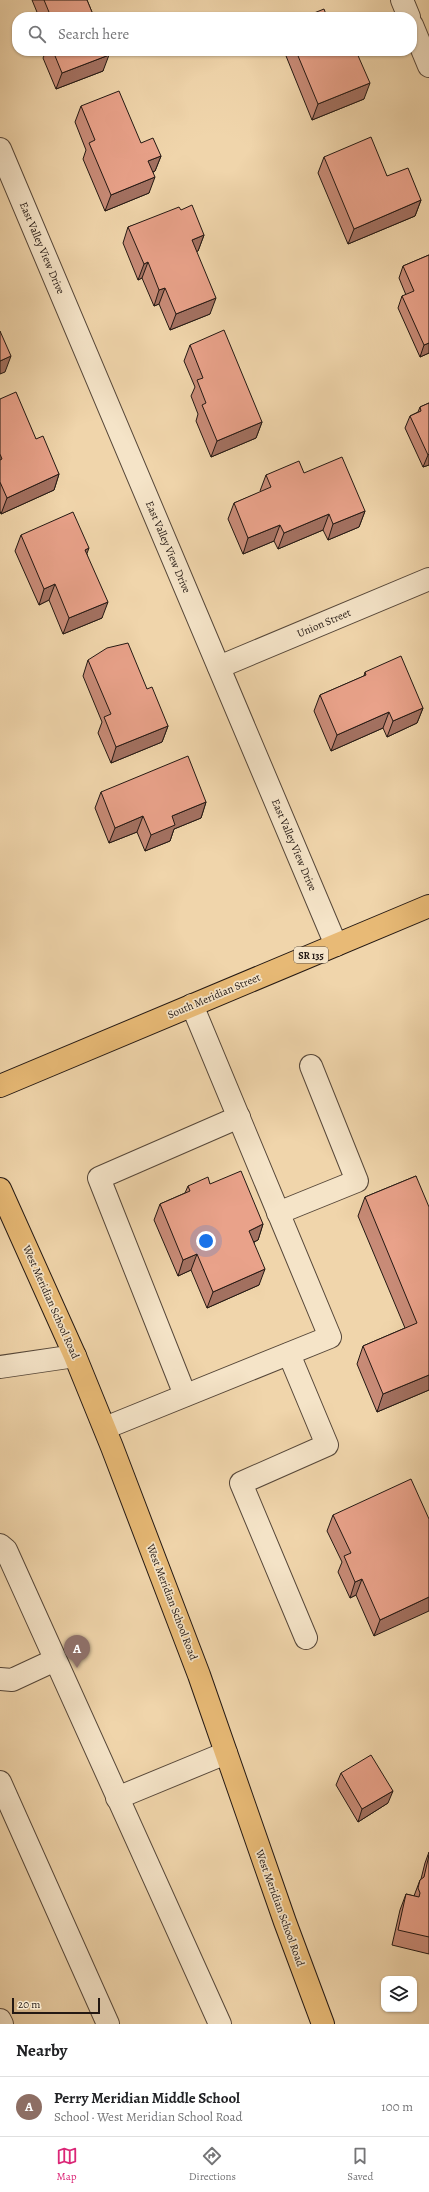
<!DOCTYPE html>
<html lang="en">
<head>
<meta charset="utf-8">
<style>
  :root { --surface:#fff; --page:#f6f6f6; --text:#202124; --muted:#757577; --line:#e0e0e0; --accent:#db2777 }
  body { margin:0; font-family:Alegreya,serif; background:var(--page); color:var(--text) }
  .controls { position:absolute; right:12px; bottom:12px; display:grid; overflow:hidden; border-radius:8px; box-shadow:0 1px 3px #0004 }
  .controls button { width:36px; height:36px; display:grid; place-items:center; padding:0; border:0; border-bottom:1px solid var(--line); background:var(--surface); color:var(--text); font:20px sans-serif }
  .scale { position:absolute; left:12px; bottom:10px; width:88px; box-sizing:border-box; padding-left:4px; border:2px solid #231813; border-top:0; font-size:11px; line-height:14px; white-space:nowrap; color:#231813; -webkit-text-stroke:3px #f5e4c8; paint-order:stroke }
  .you { position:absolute; left:206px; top:1241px; width:14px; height:14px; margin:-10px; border:3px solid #fff; border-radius:50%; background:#1a73e8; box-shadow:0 0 0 6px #1a73e833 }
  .badge { display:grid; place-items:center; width:26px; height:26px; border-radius:50%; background:var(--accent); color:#fff; font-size:13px; font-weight:700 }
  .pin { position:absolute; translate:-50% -33px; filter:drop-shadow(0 1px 2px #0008) }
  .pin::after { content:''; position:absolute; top:21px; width:14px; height:12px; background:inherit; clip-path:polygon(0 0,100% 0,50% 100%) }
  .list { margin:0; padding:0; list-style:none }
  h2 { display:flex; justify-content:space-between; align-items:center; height:52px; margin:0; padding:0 16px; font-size:17px }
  h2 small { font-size:13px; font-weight:400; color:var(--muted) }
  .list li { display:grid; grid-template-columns:26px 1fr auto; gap:12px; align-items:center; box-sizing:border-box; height:60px; padding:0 16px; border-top:1px solid var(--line) }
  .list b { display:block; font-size:15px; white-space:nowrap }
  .list p { margin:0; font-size:13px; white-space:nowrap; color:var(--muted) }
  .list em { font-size:13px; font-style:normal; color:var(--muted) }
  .icon { flex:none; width:22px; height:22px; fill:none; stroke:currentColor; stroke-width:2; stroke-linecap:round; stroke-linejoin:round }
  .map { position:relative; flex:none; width:429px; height:2024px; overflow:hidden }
  .search { position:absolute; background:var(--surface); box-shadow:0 1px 3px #0004; left:12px; right:12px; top:12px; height:44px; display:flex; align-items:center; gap:10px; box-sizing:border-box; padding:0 14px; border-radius:16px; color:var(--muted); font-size:15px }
  .sheet { height:112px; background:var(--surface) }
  nav { display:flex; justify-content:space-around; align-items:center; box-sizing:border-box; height:56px; border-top:1px solid var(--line); background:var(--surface); font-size:11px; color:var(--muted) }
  nav a { display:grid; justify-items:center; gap:2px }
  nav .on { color:var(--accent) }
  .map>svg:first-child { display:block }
</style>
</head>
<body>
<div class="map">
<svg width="429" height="2024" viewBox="0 0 429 2024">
  <rect width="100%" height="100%" fill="#f0d5ab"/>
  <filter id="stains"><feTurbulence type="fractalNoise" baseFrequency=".005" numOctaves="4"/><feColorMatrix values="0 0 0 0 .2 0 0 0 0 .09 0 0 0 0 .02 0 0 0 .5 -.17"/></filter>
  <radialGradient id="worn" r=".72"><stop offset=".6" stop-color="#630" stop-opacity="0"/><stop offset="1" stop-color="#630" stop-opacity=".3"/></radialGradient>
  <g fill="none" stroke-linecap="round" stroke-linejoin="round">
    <defs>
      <g id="minor">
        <polyline points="402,0 409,17"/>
        <polyline points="412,25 429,66"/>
        <polyline points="0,149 336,945"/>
        <polyline points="219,667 429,579"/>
        <polyline points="278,1213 357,1181 311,1066"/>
        <polyline points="289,1354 327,1445 241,1483 306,1638"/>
        <polyline points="0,1367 75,1356"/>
        <polyline points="185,1395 99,1178 239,1117"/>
        <polyline points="105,1428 330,1337 192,1005"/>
        <polyline points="0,1545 6,1550 220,2024"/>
        <polyline points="0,1679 12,1680 55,1660"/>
        <polyline points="0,1782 108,2024"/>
        <polyline points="117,1798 226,1753"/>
        <polyline points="0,2020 2,2024"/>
      </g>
      <g id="major">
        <polyline points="0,1086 429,906"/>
        <polyline points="0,1189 75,1356 112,1447 199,1675 285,1922 323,2024"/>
      </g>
    </defs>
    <use href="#minor" stroke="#564739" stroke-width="24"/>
    <use href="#major" stroke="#231813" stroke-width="24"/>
    <use href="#minor" stroke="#f5e4c8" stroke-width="22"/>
    <use href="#major" stroke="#e8ba76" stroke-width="22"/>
  </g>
  <g fill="#c88b77" stroke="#231813">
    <polygon points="32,0 87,0 94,17 39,17"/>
    <polygon points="46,51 107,51 103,71 56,89 43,58"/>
    <polygon points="284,51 356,51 364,99 312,120"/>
    <polygon points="81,106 161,156 155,171 153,172 149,193 105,211 83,159 86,150 75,122"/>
    <polygon points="324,157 387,176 421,200 415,216 348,244 318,173"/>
    <polygon points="181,210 204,235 198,251 196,251 210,314 170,330 159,304 154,306 142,278 138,280 123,243 128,227"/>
    <polygon points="429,255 429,353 420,357 398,308 402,296 406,295 399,278 403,266"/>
    <polygon points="190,345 262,422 256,438 211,457 196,421 198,414 191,396 195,387 184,361"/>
    <polygon points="0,399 36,439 59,474 54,490 1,514 0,511"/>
    <polygon points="429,403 429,465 423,467 405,428 410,416 418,412 420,407"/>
    <polygon points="304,473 365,511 359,527 328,540 323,530 278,549 274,541 243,554 228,519 234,503 261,492 260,491 266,475"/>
    <polygon points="21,535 87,554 102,618 63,634 49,600 39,605 15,551"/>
    <polygon points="88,660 147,689 168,726 162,742 111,763 98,733 102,722 83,676"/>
    <polygon points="365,672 423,708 417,723 387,737 383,728 331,751 314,711 320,695 364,676"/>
    <polygon points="101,792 206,802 201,818 174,829 170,841 145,851 137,832 109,843 95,808"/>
    <polygon points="416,1176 429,1390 377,1412 357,1364 363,1346 405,1328 358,1216 365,1197"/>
    <polygon points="210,1184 263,1224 258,1240 254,1242 259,1285 207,1308 191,1270 178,1276 154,1220 160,1204 185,1193 188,1186"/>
    <polygon points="333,1515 429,1519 374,1636 356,1595 350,1598 338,1572 342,1562 327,1531"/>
    <polygon points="341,1773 388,1803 358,1822 336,1785"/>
    <polygon points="429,1852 429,1954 392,1945 400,1910 406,1894 414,1896 420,1880 421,1879 425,1863"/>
  </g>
  <g fill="#a37161" stroke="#231813">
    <polygon points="109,55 103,71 56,89 62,73"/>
    <polygon points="370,83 364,99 312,120 318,104"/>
    <polygon points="161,156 155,171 142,177 148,161"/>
    <polygon points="155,177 149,193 105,211 111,195"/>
    <polygon points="421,200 415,216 348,244 354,229"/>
    <polygon points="204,235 198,251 186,256 192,240"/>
    <polygon points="148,262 142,278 138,280 144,264"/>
    <polygon points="165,288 159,304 154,306 159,290"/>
    <polygon points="216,298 210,314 170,330 176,314"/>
    <polygon points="429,343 429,353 420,357 424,345"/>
    <polygon points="11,356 5,372 0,374 0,361"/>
    <polygon points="262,422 256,438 211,457 217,441"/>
    <polygon points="429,454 429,465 423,467 428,455"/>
    <polygon points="59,474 54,490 1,514 7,498"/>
    <polygon points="365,511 359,527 328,540 333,524"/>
    <polygon points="329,514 323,530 278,549 284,533"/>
    <polygon points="280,525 274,541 243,554 248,538"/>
    <polygon points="89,548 83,564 85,550"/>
    <polygon points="55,584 49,600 39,605 44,589"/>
    <polygon points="108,602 102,618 63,634 69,618"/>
    <polygon points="423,708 417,723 387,737 393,721"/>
    <polygon points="389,712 383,728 331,751 337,735"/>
    <polygon points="168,726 162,742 111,763 116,747"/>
    <polygon points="206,802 201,818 174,829 170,841 145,851 151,835 172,816"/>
    <polygon points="143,816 137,832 109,843 115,828"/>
    <polygon points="263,1224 258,1240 243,1247 249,1231"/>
    <polygon points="197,1254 191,1270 178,1276 183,1260"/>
    <polygon points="265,1269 259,1285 207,1308 213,1292"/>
    <polygon points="429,1375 429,1390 377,1412 383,1394"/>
    <polygon points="362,1579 356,1595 350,1598 355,1582"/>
    <polygon points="429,1597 429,1611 374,1636 380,1620"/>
    <polygon points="393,1791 388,1803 358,1822 362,1809"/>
  </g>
  <g fill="#e9a28a" stroke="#231813">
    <polygon points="44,0 87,0 94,17 51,17"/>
    <polygon points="324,9 327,17 304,17"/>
    <polygon points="53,51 107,51 109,55 62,73"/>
    <polygon points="296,51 356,51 370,83 318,104"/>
    <polygon points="119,91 141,143 153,138 161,156 148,161 155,177 111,195 89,143 95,140 81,106"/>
    <polygon points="371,137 387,176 408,168 421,200 354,229 324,157"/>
    <polygon points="192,205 204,235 192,240 216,298 176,314 165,288 159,290 148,262 144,264 128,227 179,207 181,210"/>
    <polygon points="429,255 429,343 424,345 402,296 414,291 403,266"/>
    <polygon points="224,330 262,422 217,441 202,405 206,403 197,380 203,378 190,345"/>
    <polygon points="0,331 11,356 0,361"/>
    <polygon points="16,392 36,439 43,436 59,474 7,498 0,482 0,460 2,459 0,454 0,399"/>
    <polygon points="429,403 429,454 428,455 410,416 421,411 420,407"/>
    <polygon points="342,457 365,511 333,524 329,514 284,533 280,525 248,538 234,503 271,487 266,475 299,461 304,473"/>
    <polygon points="73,512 89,548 85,550 108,602 69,618 55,584 44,589 21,535"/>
    <polygon points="128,643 147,689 152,687 168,726 116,747 104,717 111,714 88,660 107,648"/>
    <polygon points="401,656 423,708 393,721 389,712 337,735 320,695 366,675 365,672"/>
    <polygon points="188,756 206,802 172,816 175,825 151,835 143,816 115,828 101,792"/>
    <polygon points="241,1171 263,1224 249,1231 265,1269 213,1292 197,1254 183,1260 160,1204 190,1191 188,1186 208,1177 210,1184"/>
    <polygon points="416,1176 429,1207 429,1375 383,1394 363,1346 417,1323 365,1197"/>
    <polygon points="411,1479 429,1519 429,1597 380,1620 362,1579 355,1582 344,1556 351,1553 333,1515"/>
    <polygon points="371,1755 393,1791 362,1809 341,1773"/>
    <polygon points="429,1855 429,1937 398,1930 406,1894 419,1897 420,1893 418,1888 420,1880 424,1877"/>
  </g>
  <g text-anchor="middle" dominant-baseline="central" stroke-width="3.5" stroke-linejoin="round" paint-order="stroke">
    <rect fill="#f5e4c8" stroke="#625549" stroke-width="1" x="294" y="947" width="34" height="16" rx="3"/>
    <g font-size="10" font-weight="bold" fill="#231813">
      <text x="311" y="955">SR 135</text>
    </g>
    <g font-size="11" fill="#231813" stroke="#f5e4c8">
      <text transform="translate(42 248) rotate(67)">East Valley View Drive</text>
      <text transform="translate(168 547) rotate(67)">East Valley View Drive</text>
      <text transform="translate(324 623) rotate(-23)">Union Street</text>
      <text transform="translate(294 845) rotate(67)">East Valley View Drive</text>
      <text transform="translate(214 996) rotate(-23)">South Meridian Street</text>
      <text transform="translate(51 1302) rotate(66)">West Meridian School Road</text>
      <text transform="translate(172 1602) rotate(69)">West Meridian School Road</text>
      <text transform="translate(280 1908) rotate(70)">West Meridian School Road</text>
    </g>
  </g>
  <rect width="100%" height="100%" filter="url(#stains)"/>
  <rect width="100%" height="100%" fill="url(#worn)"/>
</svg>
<div class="controls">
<button><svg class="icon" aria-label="layers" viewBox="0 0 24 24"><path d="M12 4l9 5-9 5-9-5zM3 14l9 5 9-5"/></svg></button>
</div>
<div class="scale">20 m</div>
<div class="you"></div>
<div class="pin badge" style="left:77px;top:1668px;background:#8d6e63">A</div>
<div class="search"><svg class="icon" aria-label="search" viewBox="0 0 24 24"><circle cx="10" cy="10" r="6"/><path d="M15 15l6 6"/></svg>Search here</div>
</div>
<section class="sheet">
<h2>Nearby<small></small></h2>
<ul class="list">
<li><span class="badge" style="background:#8d6e63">A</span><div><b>Perry Meridian Middle School</b><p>School · West Meridian School Road</p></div><em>100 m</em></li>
</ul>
</section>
<nav>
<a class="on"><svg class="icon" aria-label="map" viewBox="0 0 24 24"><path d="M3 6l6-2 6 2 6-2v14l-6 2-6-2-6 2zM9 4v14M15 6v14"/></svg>Map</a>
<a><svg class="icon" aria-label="directions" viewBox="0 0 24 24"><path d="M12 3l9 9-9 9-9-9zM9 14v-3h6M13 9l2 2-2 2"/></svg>Directions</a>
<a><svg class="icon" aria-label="saved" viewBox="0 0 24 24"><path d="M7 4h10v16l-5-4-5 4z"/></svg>Saved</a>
</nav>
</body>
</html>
